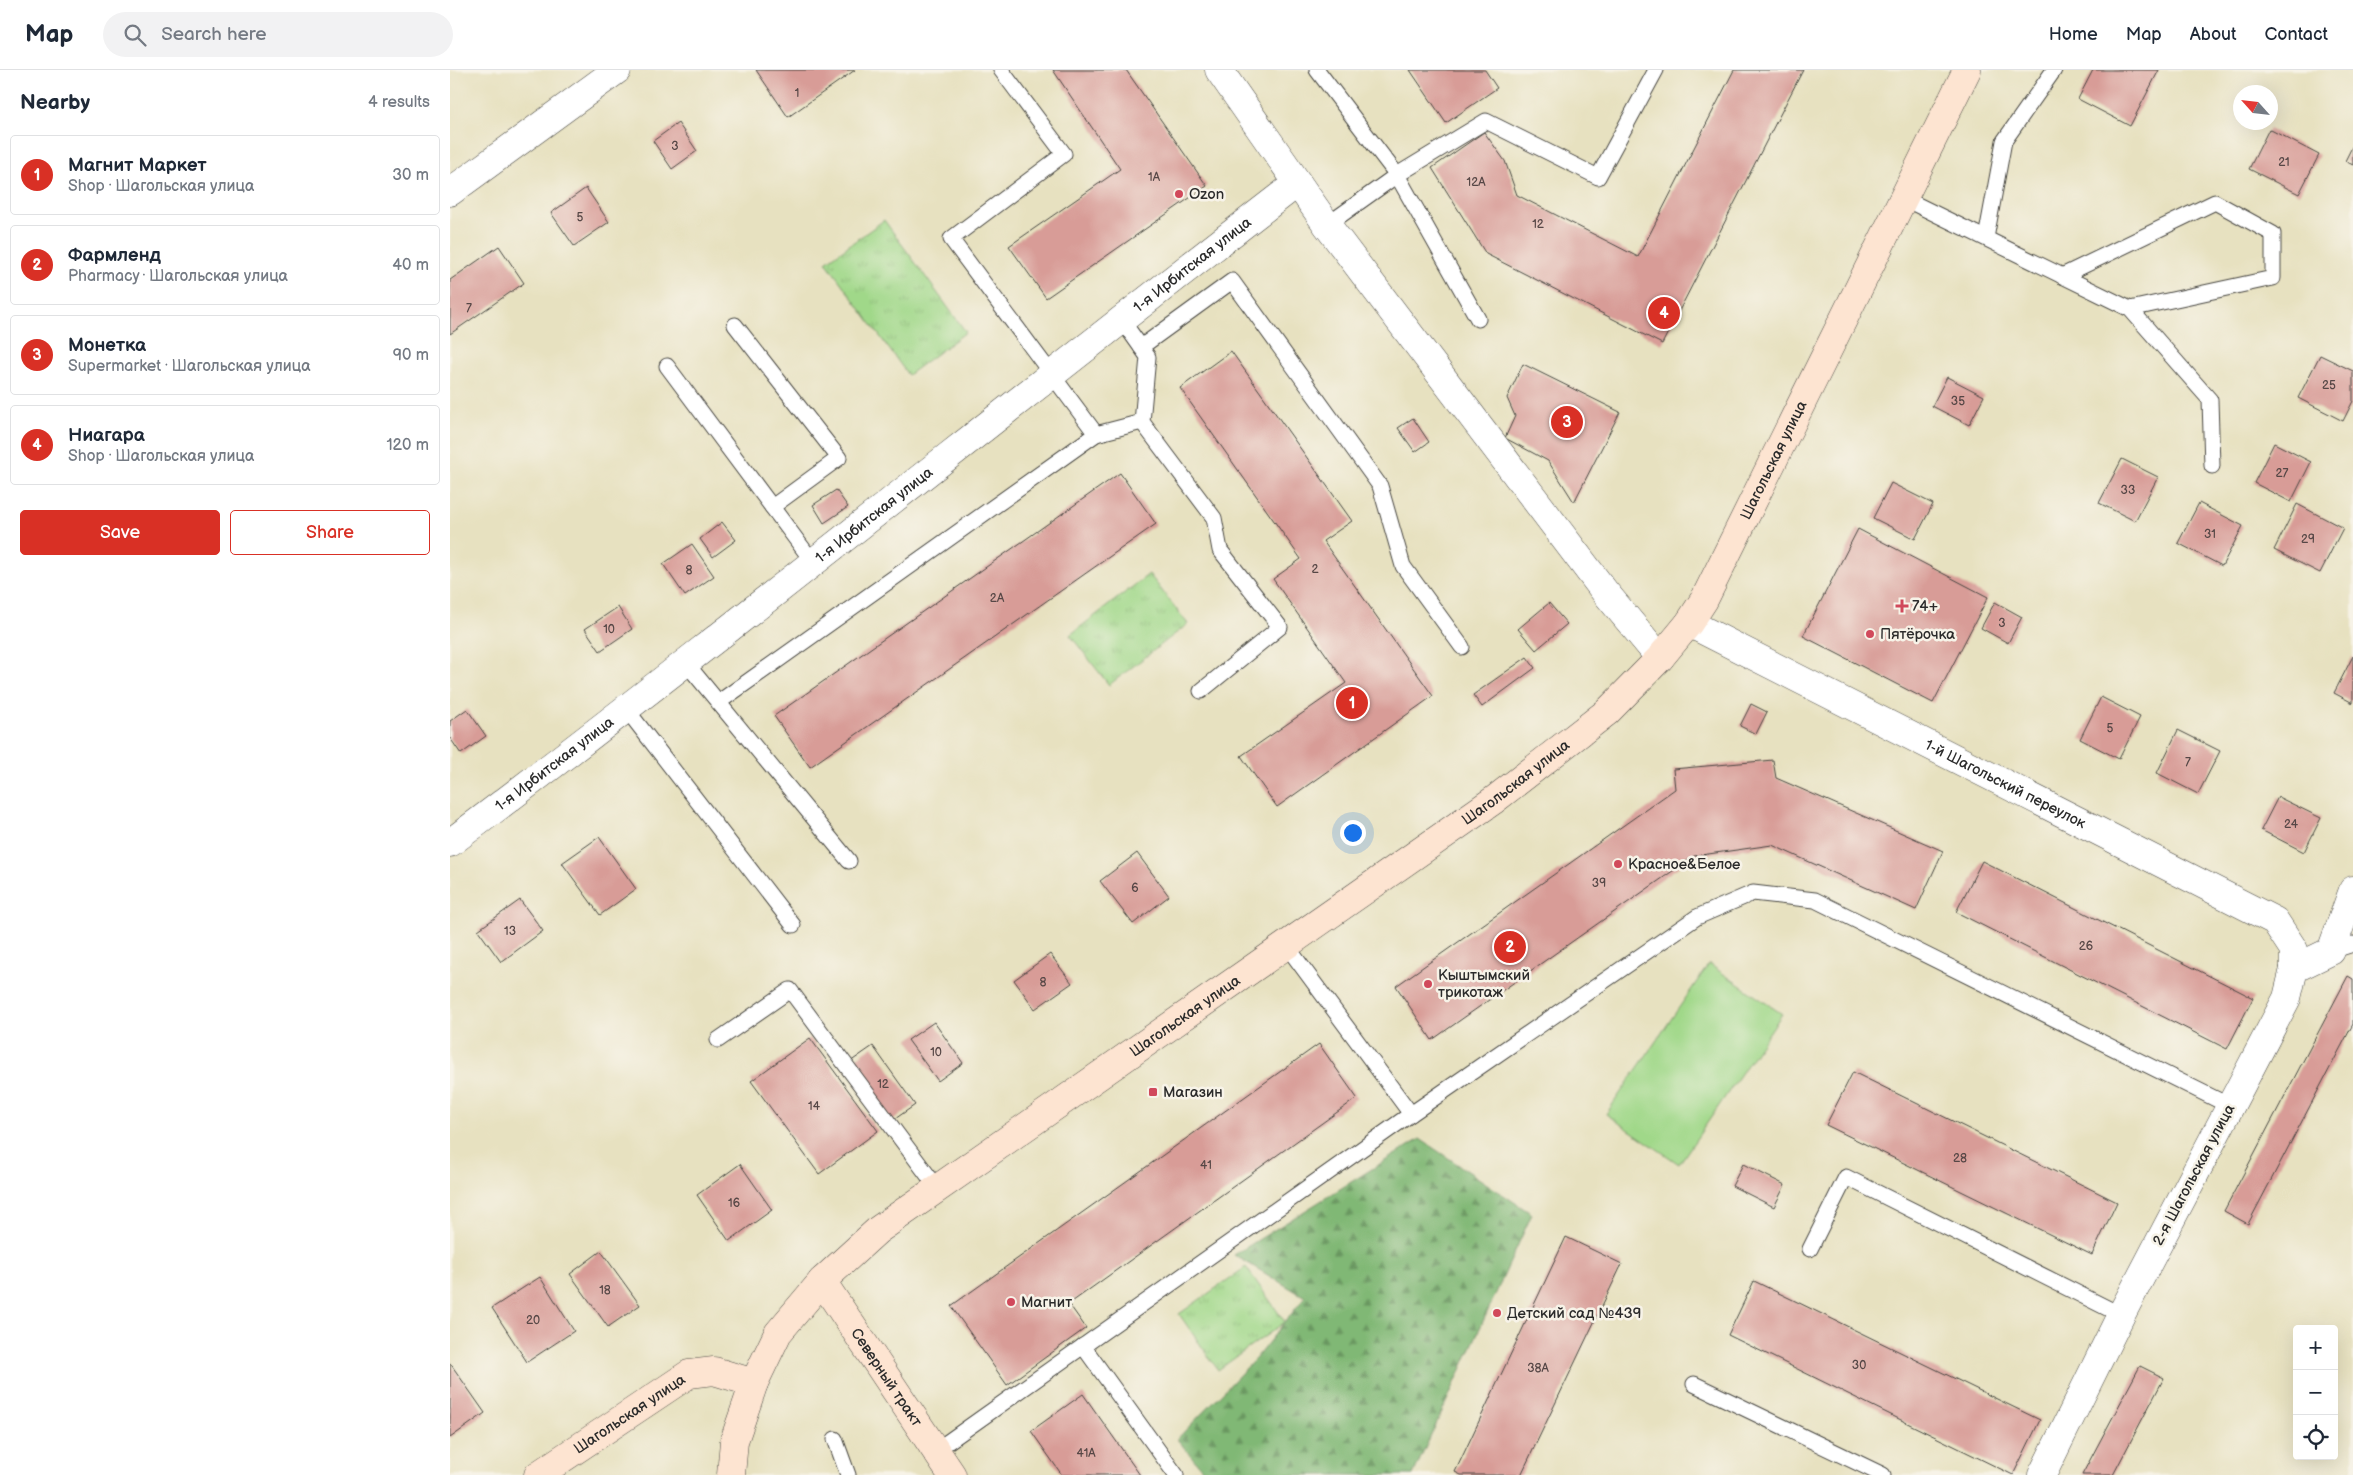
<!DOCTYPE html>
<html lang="en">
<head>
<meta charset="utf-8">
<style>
  :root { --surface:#fff; --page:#f2f2f3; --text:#1f2937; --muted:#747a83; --line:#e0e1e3; --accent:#d93025 }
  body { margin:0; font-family:"Balsamiq Sans",sans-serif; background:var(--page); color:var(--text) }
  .controls { position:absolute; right:15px; bottom:15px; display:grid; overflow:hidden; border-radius:5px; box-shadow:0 5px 20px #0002 }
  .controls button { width:45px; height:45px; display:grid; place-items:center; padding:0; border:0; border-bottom:1px solid var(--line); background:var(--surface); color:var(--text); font:25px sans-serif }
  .compass { position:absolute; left:1783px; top:15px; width:45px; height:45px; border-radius:50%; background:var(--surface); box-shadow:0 5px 20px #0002; rotate:297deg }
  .you { position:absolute; left:902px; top:762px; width:18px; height:18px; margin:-12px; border:4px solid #fff; border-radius:50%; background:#1a73e8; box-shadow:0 0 0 8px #1a73e833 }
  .badge { display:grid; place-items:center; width:32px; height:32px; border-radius:50%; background:var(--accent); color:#fff; font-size:16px; font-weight:700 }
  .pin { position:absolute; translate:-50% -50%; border:2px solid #fff; box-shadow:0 1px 5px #0006 }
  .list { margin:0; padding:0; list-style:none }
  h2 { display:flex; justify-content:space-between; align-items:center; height:65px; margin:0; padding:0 20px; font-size:21px }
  h2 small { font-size:16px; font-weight:400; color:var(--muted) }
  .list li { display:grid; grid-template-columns:32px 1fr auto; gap:15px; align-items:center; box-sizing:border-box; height:80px; margin:0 10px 10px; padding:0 10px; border:1px solid var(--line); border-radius:5px }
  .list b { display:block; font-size:19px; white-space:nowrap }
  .list p { margin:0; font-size:16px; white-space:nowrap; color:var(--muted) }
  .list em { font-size:16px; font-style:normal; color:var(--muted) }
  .actions { display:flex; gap:10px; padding:15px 20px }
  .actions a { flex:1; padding:11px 0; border:1px solid var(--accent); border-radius:5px; text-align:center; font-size:18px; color:var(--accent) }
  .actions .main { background:var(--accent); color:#fff }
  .icon { flex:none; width:28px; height:28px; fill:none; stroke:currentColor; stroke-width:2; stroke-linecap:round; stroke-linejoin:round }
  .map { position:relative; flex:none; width:1903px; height:1405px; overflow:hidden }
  header { display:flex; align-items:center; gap:30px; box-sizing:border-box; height:70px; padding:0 25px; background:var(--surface); border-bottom:1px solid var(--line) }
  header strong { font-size:24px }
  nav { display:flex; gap:28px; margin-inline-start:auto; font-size:18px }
  .search { width:350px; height:45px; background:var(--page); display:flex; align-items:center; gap:12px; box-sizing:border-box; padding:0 18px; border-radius:28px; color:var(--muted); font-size:19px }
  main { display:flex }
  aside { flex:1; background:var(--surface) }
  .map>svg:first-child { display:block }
</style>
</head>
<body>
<header>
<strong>Map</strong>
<div class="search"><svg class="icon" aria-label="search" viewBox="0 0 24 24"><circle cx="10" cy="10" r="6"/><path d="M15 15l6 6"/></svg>Search here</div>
<nav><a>Home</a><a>Map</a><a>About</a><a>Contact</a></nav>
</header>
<main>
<aside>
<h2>Nearby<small>4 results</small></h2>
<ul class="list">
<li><span class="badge">1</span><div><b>Магнит Маркет</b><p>Shop · Шагольская улица</p></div><em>30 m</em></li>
<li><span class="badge">2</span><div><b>Фармленд</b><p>Pharmacy · Шагольская улица</p></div><em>40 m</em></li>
<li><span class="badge">3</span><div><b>Монетка</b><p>Supermarket · Шагольская улица</p></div><em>90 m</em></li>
<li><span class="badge">4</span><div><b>Ниагара</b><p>Shop · Шагольская улица</p></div><em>120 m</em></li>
</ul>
<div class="actions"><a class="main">Save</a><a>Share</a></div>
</aside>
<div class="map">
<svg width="1903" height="1405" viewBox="0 0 1903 1405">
  <defs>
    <pattern id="forest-firs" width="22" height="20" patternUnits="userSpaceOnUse" patternTransform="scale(1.25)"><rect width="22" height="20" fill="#80b875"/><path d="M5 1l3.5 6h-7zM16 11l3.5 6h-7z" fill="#699660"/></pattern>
    <pattern id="park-tufts" width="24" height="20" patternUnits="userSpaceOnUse" patternTransform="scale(1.25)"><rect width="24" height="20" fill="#a0d889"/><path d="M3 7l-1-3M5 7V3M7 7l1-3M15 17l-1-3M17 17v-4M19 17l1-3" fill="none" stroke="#8aba76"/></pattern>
  </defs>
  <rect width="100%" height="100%" fill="#f7f3e8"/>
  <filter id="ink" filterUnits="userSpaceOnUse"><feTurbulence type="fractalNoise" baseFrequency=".02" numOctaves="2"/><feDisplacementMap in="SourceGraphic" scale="10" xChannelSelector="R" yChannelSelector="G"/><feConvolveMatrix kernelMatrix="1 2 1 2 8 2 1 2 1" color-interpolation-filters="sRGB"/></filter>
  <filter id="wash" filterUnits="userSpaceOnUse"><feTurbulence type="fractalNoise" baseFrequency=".0096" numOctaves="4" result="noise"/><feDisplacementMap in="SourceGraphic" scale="20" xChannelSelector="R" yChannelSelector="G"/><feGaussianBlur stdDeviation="1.12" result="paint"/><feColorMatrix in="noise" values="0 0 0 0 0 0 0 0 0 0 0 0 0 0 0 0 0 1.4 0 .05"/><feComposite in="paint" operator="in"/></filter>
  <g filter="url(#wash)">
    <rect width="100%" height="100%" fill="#e7e1c0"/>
    <polygon fill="#a0d889" stroke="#66825a" points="1259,894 1332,944 1229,1094 1156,1044"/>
    <polygon fill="url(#forest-firs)" stroke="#567250" points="970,1069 1082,1144 963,1405 757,1405 727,1369 806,1288 855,1227 784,1185"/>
    <g fill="url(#park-tufts)" stroke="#66825a">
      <polygon points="434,150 516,262 458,305 376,192"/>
      <polygon points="699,504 738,554 659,615 620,565"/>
      <polygon points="796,1197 835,1252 768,1300 729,1244"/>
    </g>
    <g id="blocks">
      <g fill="#d89c97">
        <polygon points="306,0 405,0 338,47"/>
        <polygon points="603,0 676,0 757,116 596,228 559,176 670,99"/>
        <polygon points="960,0 1035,0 1047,18 996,53"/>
        <polygon points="1284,0 1353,0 1212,274 1036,184 982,98 1034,62 1055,91 1067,125 1188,187"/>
        <polygon points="1643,0 1709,0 1680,56 1628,29"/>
        <polygon points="228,53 247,81 222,99 203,71"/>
        <polygon points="1819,59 1869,85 1849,124 1799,99"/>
        <polygon points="1903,75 1903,95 1895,91"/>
        <polygon points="136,118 159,152 124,176 101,143"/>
        <polygon points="49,176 74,213 0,264 0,210"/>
        <polygon points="781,281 902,451 873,471 983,626 827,737 791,686 896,613 823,509 851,489 730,318"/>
        <polygon points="1870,285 1903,301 1903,331 1893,351 1848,328"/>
        <polygon points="1073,294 1170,342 1124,432 1098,391 1055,368 1065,346 1057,328"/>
        <polygon points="1497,307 1534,326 1519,355 1482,336"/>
        <polygon points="963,348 979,372 965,382 948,358"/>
        <polygon points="1824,373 1861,392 1841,432 1804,413"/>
        <polygon points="1672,389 1708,407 1685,451 1649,433"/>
        <polygon points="670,403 706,454 360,697 324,646"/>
        <polygon points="1441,413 1483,434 1465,469 1423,448"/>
        <polygon points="386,420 398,437 374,453 363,435"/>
        <polygon points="1749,433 1793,456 1772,496 1728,473"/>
        <polygon points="1847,434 1893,458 1870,503 1824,480"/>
        <polygon points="272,452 286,470 263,487 250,469"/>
        <polygon points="1408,459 1538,527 1483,633 1353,566"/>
        <polygon points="242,474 264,506 235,526 213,494"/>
        <polygon points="1545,532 1572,547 1558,573 1531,558"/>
        <polygon points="1099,533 1117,554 1086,580 1068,559"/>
        <polygon points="168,537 182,559 150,581 135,559"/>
        <polygon points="1903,586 1903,633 1884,623"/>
        <polygon points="1077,587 1085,598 1032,637 1023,625"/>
        <polygon points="1651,627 1690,647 1669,689 1630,669"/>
        <polygon points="1301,634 1317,642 1306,664 1290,656"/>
        <polygon points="17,639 36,666 11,684 0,668 0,651"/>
        <polygon points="1728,660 1770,681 1748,724 1707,703"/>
        <polygon points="1323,690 1326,708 1493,781 1466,840 1322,775 1244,786 982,970 946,916 1225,719 1223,699"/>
        <polygon points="1828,727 1871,748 1854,782 1811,760"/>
        <polygon points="149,767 186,819 150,845 112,793"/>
        <polygon points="687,783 719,826 683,854 650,811"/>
        <polygon points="1532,791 1803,928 1777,979 1506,842"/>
        <polygon points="70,830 93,861 51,892 28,860"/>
        <polygon points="600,884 622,913 585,939 564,910"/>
        <polygon points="1898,906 1903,909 1903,954 1798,1154 1774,1141"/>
        <polygon points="484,952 513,993 488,1011 458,970"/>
        <polygon points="360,968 428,1061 369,1104 301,1011"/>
        <polygon points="869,974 907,1028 619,1234 636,1258 557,1315 501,1236"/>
        <polygon points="423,976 465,1035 442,1051 400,992"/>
        <polygon points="1403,1002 1667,1132 1642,1185 1376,1055"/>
        <polygon points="290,1094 322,1140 279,1171 247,1125"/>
        <polygon points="1293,1094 1335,1115 1324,1137 1282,1116"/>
        <polygon points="1116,1167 1172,1194 1071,1405 1011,1405 1005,1402"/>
        <polygon points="151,1181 190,1235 158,1257 120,1204"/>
        <polygon points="90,1207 124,1261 77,1292 42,1238"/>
        <polygon points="1304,1211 1590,1350 1563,1405 1278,1265"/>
        <polygon points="0,1293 35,1343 0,1368"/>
        <polygon points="1690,1296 1714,1308 1663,1405 1632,1405"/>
        <polygon points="633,1324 690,1405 612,1405 581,1361"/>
      </g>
    </g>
  </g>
  <g filter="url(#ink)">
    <use href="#blocks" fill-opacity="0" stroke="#474641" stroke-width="1"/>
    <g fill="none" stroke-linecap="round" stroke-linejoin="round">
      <defs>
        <g id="lane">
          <polyline points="867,0 947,105 1028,249"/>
          <polyline points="1453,128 1680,239 1760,330 1762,396"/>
          <polyline points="877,155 947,105 1036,51 1148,107 1206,0"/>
          <polyline points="1536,168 1554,71 1604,0"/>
          <polyline points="1612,206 1765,132 1823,164 1823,208 1680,239"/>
          <polyline points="671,249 698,287 692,352 764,448 770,480 830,557 751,621"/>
          <polyline points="285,255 389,388 322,437"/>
          <polyline points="691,277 782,211 930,416 953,496 1012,577"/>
          <polyline points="217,296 363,492"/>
          <polyline points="646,364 692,352"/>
          <polyline points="236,593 399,791"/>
          <polyline points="269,632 646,364 501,169 614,84 551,0"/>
          <polyline points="177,640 343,855"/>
          <polyline points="836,875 961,1044"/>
          <polyline points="1881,881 1903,874"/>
          <polyline points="268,970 340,920 488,1119"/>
          <polyline points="1360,1179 1396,1107 1671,1245"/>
          <polyline points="633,1276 726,1405"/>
          <polyline points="1244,1314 1433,1405"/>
          <polyline points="385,1369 398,1405"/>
          <polyline points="485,1381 961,1044 1247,847 1303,823 1365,830 1780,1036"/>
        </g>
        <g id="street">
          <polyline points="769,0 877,155 1155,522 1210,588"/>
          <polyline points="0,122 167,0"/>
          <path id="s1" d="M1239,553L1825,851L1844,880V899L1837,928L1671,1245L1592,1405"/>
          <path id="s2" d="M0,773C286,558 563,332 846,114"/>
          <polyline points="1844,899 1881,881 1903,820"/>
        </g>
        <g id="secondary">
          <path id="s3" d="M372,1211L502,1405"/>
          <path id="s4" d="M88,1405L239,1304L264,1301L304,1313"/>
          <path id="s5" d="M281,1405L284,1371L304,1313L328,1263L372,1211L428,1160L1044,730L1157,642L1210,588L1239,553L1254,530L1517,0"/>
        </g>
      </defs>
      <use href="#lane" stroke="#474641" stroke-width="17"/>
      <use href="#street" stroke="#474641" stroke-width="29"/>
      <use href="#secondary" stroke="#474641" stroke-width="29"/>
      <use href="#lane" stroke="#fff" stroke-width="15"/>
      <use href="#street" stroke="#fff" stroke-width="28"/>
      <use href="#secondary" stroke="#fde4d1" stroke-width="28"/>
    </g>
  </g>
  <g fill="#d1495b" stroke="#f7f3e8" stroke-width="2">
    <circle cx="729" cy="124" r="5"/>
    <path d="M1449.5 528.5h5v5h5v5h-5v5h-5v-5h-5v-5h5z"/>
    <circle cx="1420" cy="564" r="5"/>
    <circle cx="1168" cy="794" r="5"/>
    <circle cx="978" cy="914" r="5"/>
    <rect x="698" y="1017" width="10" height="10" rx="2.5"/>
    <circle cx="561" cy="1232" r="5"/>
    <circle cx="1047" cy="1243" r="5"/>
  </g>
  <g text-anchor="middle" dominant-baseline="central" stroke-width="5" stroke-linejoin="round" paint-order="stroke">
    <g font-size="12" fill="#564746">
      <text x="347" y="23">1</text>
      <text x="225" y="76">3</text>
      <text x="1834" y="92">21</text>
      <text x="704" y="107">1А</text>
      <text x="1026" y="112">12А</text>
      <text x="130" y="147">5</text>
      <text x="1088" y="154">12</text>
      <text x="19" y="238">7</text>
      <text x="1879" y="315">25</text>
      <text x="1508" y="331">35</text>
      <text x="1832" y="403">27</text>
      <text x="1678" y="420">33</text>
      <text x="1760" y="464">31</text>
      <text x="1858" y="469">29</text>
      <text x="865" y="499">2</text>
      <text x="239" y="500">8</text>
      <text x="547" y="528">2А</text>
      <text x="1552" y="553">3</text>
      <text x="159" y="559">10</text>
      <text x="1660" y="658">5</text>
      <text x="1738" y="692">7</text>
      <text x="1841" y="754">24</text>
      <text x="1149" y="813">39</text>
      <text x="685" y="818">6</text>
      <text x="60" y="861">13</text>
      <text x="1636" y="876">26</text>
      <text x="593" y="912">8</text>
      <text x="486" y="982">10</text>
      <text x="433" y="1014">12</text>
      <text x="364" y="1036">14</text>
      <text x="1510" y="1088">28</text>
      <text x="756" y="1095">41</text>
      <text x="284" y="1133">16</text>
      <text x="155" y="1220">18</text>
      <text x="83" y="1250">20</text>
      <text x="1409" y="1295">30</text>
      <text x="1088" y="1298">38А</text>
      <text x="636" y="1383">41А</text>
    </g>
    <g font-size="15" fill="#2b2b2b" stroke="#f7f3e8" text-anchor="start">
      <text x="739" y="124">Ozon</text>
      <text x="1462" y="536">74+</text>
      <text x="1430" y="564">Пятёрочка</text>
      <text x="1178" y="794">Красное&amp;Белое</text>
      <text x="988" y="905">Кыштымский<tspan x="988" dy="17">трикотаж</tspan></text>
      <text x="713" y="1022">Магазин</text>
      <text x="571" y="1232">Магнит</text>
      <text x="1057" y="1243">Детский сад №439</text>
    </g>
    <g font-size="15" fill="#2b2b2b" stroke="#f7f3e8">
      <text stroke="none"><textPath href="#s2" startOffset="941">1-я Ирбитская улица</textPath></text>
      <text stroke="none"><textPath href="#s5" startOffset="1494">Шагольская улица</textPath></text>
      <text stroke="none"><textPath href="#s2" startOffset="536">1-я Ирбитская улица</textPath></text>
      <text stroke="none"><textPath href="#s2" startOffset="131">1-я Ирбитская улица</textPath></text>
      <text stroke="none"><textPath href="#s5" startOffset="1074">Шагольская улица</textPath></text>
      <text stroke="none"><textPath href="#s1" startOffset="355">1-й Шагольский переулок</textPath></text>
      <text stroke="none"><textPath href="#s5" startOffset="669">Шагольская улица</textPath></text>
      <text transform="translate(1744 1105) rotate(-62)">2-я Шагольская улица</text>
      <text stroke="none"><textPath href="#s3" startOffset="116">Северный тракт</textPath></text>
      <text stroke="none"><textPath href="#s4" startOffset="110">Шагольская улица</textPath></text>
    </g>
  </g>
</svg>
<div class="controls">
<button>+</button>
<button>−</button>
<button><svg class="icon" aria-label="locate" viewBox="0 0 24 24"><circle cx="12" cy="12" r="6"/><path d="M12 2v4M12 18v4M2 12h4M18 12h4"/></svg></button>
</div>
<svg class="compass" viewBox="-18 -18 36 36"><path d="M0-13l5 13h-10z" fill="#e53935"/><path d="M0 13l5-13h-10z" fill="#747a83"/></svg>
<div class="you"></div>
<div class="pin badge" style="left:902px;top:633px">1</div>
<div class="pin badge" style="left:1060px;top:877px">2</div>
<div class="pin badge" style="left:1117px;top:352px">3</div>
<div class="pin badge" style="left:1214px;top:243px">4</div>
</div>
</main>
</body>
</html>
